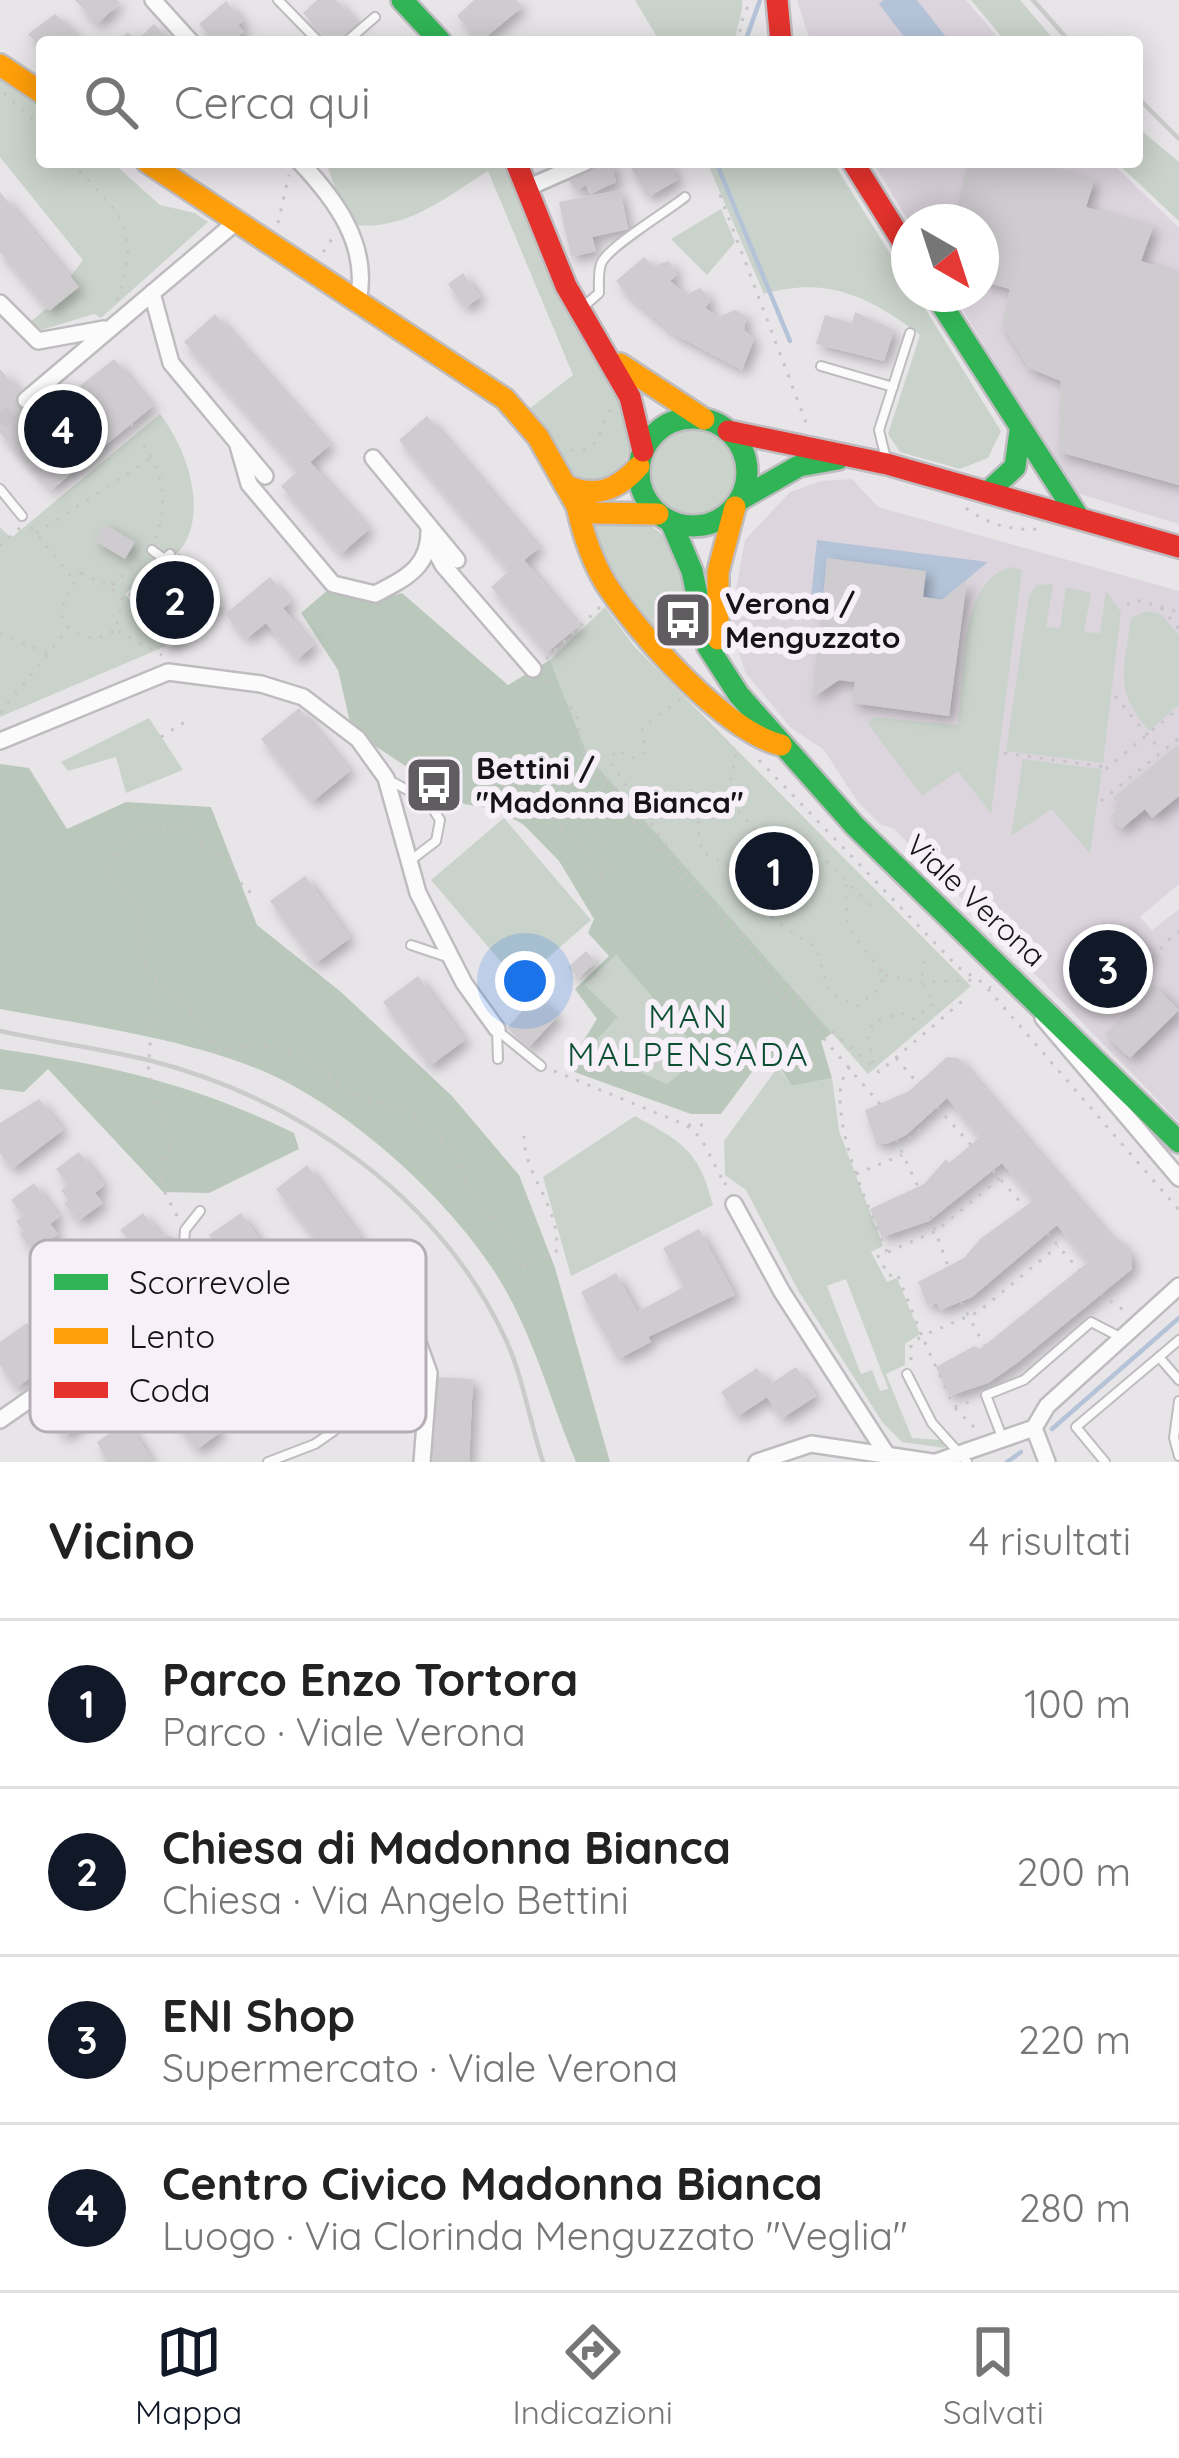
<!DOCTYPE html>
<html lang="it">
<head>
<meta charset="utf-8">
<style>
  :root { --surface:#fff; --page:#f2f2f2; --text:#222; --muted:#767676; --line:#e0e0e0; --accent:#111827 }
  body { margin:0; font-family:Quicksand,sans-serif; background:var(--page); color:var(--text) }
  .compass { position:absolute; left:891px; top:204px; width:108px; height:108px; border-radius:50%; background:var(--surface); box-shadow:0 6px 30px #0003; rotate:141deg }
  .you { position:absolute; left:525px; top:981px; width:42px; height:42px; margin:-30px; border:9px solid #fff; border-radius:50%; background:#1a73e8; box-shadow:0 0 0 18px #1a73e833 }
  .badge { display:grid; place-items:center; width:78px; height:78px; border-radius:50%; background:var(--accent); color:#fff; font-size:39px; font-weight:700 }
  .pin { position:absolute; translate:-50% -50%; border:6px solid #fff; box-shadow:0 3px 12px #0006 }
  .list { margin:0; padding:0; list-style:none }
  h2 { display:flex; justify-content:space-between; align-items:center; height:156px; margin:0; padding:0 48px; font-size:51px }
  h2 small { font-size:39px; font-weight:400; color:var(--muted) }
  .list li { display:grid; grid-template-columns:78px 1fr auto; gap:36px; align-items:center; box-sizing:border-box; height:168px; padding:0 48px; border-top:3px solid var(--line) }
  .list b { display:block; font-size:45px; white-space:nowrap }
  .list p { margin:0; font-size:39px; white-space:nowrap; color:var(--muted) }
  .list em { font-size:39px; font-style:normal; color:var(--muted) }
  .icon { flex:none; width:66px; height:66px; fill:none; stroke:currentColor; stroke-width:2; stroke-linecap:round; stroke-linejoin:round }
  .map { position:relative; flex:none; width:1179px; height:1462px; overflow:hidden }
  .search { position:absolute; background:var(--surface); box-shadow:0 6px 30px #0003; left:36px; right:36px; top:36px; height:132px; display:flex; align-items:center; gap:30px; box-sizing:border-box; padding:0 42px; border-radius:12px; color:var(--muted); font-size:45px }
  .sheet { height:828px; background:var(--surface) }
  nav { display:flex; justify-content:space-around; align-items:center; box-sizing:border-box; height:168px; border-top:3px solid var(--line); background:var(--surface); font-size:33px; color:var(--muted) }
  nav a { display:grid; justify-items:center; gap:6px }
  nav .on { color:var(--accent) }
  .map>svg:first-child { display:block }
</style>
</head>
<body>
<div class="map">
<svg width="1179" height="1462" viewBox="0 0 1179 1462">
  <defs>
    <filter id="shadow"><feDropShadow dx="5.5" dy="5.5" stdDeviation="6" flood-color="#0004"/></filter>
  </defs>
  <rect width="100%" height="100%" fill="#e8e5e9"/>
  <g fill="#ddd5de">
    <polygon points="797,0 966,0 1002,42 803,42 809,38"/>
    <polygon points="873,162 1111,162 1179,228 1179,524 1073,492 953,294 981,294 981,222 909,222"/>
    <polygon points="852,479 878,507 1179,591 1179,884 1140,917 1152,930 1179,909 1179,1122 894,829 880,824 857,801 824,750 790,727 745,672 730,623 745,540 790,492 821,481"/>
  </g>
  <g fill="#cad3cb" fill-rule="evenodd">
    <path d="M635,0H742C744,16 735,26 736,42H660Z"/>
    <polygon points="971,0 1020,0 1056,42 1006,42"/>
    <polygon points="0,76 42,100 42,162 112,162 160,205 195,213 208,222 101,318 94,314 35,332 29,323 47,308 83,260 0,157"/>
    <polygon points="1137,127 1179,162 1179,221 1116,162 1137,162"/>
    <path d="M326,162H502L556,292L626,405L631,445L620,477L593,487L570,477L529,409L573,375L488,171C446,197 408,230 356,225L341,205Z"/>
    <path d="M707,162H833L909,284V294H916L1001,431L988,458L960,469L900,452L888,434L920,335C869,296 826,276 764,294Z"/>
    <polygon points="721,209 735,242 707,275 671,239"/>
    <path d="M160,414C185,446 208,507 183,546C170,564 142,580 125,594L166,646L0,717V527L11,538Z"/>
    <circle cx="693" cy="472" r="43"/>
    <path d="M582,520C665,523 660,517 690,595L672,602L669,616L663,618L676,650L628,612Z"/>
    <path d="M1009,567L1022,570L991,814L958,771L922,796L868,724L872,717L958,725C965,677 956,586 1009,567Z"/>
    <polygon points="1053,584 1046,627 1060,628 1066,587 1091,593 1084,632 1100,633 1106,591 1121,612 1103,763 1006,751 1029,595 1037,585"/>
    <polygon points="605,607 634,646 971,986 868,1074 588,756 550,660"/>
    <path d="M1146,611L1161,614L1179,635V705L1149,731C1113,687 1124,671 1131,618Z"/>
    <polygon points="149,718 183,770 126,793 116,757 68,771 61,762"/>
    <polygon points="1023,759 1102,769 1090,854 1052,809 1011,836"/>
    <polygon points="504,818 591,920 519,983 431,880"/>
    <polygon points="616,955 702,1055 667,1084 588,1047 618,1017 585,985"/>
    <path d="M778,1067L792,1086L832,1078L839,1131L883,1246L871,1252L887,1282L897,1278L920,1334L905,1344V1365L886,1374L912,1438L941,1440L945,1448L902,1442L883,1423L798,1290L746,1190L725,1175L724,1141ZM846,1279L888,1388V1389L880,1391L872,1370L861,1374L827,1286Z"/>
    <path d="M635,1116C682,1142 699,1150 713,1205L571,1276L543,1177Z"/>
  </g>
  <g fill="#bac8bc" fill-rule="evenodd">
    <path d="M330,588L378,600L402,593L508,685L550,660L588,756L832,1033L821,1041L832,1078L792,1086L776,1062L752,1072L721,1114H691L566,1069L597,1019L575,989L609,956L588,933L594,919L559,861L524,825L499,810L464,804L352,731L338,670L301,613ZM616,955L702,1055L667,1084L589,1048L618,1017L585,985Z"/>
    <path d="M0,764L29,768L67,829L126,802L211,807L257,925L341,992L452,1096L519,1175L555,1268L610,1462H576C552,1405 534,1338 502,1284C454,1202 347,1105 258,1069C178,1037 85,1025 0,1009Z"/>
    <path d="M0,1049C109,1065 194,1084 294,1133L299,1149L209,1193L163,1192L48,1069L24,1092L0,1089Z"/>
  </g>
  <g fill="#b4c3d8">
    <polygon points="884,0 917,0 950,42 908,42 879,4"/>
    <polygon points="817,540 988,562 942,600 923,597 809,615"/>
  </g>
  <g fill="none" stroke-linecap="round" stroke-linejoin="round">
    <g stroke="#b4c3d8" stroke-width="4.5">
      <polyline points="745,42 760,0"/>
      <polyline points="716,162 790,341"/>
      <polyline points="1052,1429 1179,1318"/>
      <polyline points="1007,1462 1021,1452"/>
    </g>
  </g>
  <g fill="#cfcccf" filter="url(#shadow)">
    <polygon points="75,0 117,0 120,3 97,24"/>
    <polygon points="317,0 336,0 357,23 337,42 330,42 303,13"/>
    <polygon points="474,0 516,0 522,7 480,42 457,16"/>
    <polygon points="226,1 243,21 238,25 244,32 231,42 215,42 199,24"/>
    <polygon points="55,14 78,37 42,42 42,49 28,34"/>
    <polygon points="154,24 171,42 118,42 128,32 136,41"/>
    <polygon points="593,162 611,162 616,182 590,194 586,185 576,190 567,179"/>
    <polygon points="628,162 667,162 678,180 648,197"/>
    <polygon points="968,162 1029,162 1094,181 1086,207 1153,227 1141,261 1179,274 1179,485 1059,452 1061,381 1029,368 1002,324 1010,289 981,281 981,222 954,222"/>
    <polygon points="620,190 628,229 592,237 596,251 571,257 559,202"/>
    <polygon points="0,192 79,287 49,311 0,252"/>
    <polygon points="644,257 653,266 669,261 677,275 670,281 686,295 700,288 711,300 705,308 718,317 735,310 746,316 744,330 754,339 742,370 674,334 629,296 616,281"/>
    <polygon points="463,273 480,297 465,308 448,284"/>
    <polygon points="855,312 894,330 884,361 816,344 825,315 852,323"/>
    <polygon points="215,314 330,445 310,462 369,529 341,554 281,486 298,471 184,342"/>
    <polygon points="114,359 153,406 51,490 0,433 0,369 42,416"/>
    <polygon points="427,416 539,548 524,560 579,626 546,653 491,587 509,571 399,440"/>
    <polygon points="104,524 135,542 125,559 95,541"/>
    <polygon points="179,553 222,605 170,647 128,595"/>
    <polygon points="827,558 926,571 923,597 942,600 967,580 949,716 852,703 855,682 839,680 812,698"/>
    <polygon points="270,577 291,602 283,608 314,645 297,660 266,623 246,639 225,614"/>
    <polygon points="299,708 350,771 312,802 261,739"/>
    <polygon points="1179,744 1179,796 1152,818 1145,809 1121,829 1110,816 1121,807 1113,798"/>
    <polygon points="305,876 350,938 315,964 270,901"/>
    <polygon points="1103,922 1114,930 1122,922 1153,954 1123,977 1142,997 1154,985 1179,1010 1130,1058 1105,1034 1132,1007 1073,952"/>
    <polygon points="586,951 596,962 578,978 568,967"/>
    <polygon points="418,976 465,1040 430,1066 383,1002"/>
    <polygon points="536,996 558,1016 528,1048 507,1028"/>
    <polygon points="947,1057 958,1058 1113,1240 1116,1237 1132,1256 1132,1269 1017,1363 988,1383 949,1396 936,1367 974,1346 980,1349 1088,1262 1057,1225 972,1297 940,1310 937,1303 928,1306 918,1282 964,1258 980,1239 1034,1200 1002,1163 929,1221 882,1237 870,1209 924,1184 946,1159 949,1163 980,1137 947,1098 906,1135 886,1144 876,1144 865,1110 909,1091"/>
    <polygon points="39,1099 63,1130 12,1169 0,1153 0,1123"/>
    <polygon points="79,1152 104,1185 95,1193 103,1203 78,1221 64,1203 68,1200 61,1190 68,1185 56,1169"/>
    <polygon points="307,1165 360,1237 359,1394 322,1393 329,1257 276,1189"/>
    <polygon points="34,1183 59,1217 50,1224 58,1234 34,1253 20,1234 23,1231 16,1221 23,1216 11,1200"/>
    <polygon points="143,1213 160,1234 174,1237 165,1265 146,1260 120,1230"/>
    <polygon points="241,1213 304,1306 273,1328 209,1235"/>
    <polygon points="699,1229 735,1295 648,1337 651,1342 618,1359 581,1292 616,1273 637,1312 684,1287 663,1248"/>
    <polygon points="27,1323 54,1361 16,1388 0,1365 0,1342"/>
    <polygon points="165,1350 221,1432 196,1450 139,1370"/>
    <polygon points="105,1362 124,1389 64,1437 44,1409"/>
    <polygon points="796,1367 816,1396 781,1419 767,1397 737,1417 721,1392 757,1368 769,1385"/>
    <polygon points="436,1377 473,1379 469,1462 432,1462"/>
    <polygon points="123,1424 130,1426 153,1462 107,1462 97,1442"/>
  </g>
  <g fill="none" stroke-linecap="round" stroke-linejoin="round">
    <polyline stroke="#c8c6ca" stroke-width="15" stroke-dasharray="15 8" stroke-linecap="butt" points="0,422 26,400"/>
    <defs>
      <g id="lane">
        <polyline points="278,0 319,42"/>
        <polyline points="346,42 375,17"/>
        <path d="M581,309L599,293C599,285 598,272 601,264C606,248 668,211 685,197"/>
        <polyline points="821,366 893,387"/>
        <polyline points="887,463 879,430 910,333"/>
        <polyline points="0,489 22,516"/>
        <polyline points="152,550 164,559 170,554"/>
        <polyline points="387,779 428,801 440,820 436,841 411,860"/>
        <polyline points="411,945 450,958"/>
        <polyline points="497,1031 498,1059"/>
        <polyline points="498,1031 541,1066"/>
        <polyline points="181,1286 185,1230 200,1211"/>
        <polyline points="1159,1357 1179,1380"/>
        <polyline points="907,1374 932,1423 967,1462"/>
        <polyline points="1179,1401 1174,1438 1179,1456"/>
        <polyline points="1002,1437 986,1395 1024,1380 1091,1322 1120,1337"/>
        <polyline points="268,1462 315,1444 335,1430 334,1421"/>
        <polyline points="1105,1462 1076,1427 1179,1340"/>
      </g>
      <g id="street">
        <polyline points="153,0 191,42"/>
        <path d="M300,162C336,200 370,246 358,301"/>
        <polyline points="527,188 586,162"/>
        <polyline points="152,293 171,363 265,476"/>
        <polyline points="0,303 38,341 104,329"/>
        <polyline points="26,400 236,222"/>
        <path d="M237,442L249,484L333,584L375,594C406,578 431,567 429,527"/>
        <polyline points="373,458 457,560"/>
        <polyline points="430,541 443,565 533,669"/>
        <polyline points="0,741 168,672 261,684 303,697 358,739 386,778 418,893 464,983 497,1029"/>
        <polyline points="1043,1018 1179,1178"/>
        <polyline points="734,1204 782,1292 887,1455"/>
        <path d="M0,1420L181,1294C190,1278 199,1261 220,1265L312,1412L324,1420L374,1419C401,1398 377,1349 419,1345L429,1373L422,1462"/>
        <polyline points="757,1462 811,1444 932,1462"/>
        <polyline points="936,1462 1034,1428"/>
        <polyline points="1047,1462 1034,1428 1047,1406 1179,1286"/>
      </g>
      <g id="fast">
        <polyline points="402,0 441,42"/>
        <polyline points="935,294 1077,515"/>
        <circle cx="693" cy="472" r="54"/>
        <polyline points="988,492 1015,467 1020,431"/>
        <polyline points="741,499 799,466 838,459"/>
        <polyline points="671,522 692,571 708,647 739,695 855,826 1179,1142"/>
      </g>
      <g id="slow">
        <polyline points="0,65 42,93"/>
        <polyline points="147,162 505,399 538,437 577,506 595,513 658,514"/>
        <polyline points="620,364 704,419"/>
        <path d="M565,485C595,499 618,490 639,466"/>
        <path d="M577,506C583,534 591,559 606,584C638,633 724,731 781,745"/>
        <polyline points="718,639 718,572 735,507"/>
      </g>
      <g id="jam">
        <polyline points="777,0 781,42"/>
        <polyline points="516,162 566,286 630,397 643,451"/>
        <polyline points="853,162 909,252"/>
        <polyline points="728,431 887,464 1179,547"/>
      </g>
    </defs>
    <use href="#lane" stroke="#bfbcc0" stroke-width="12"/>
    <use href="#street" stroke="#bfbcc0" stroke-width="20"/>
    <use href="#fast" stroke="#bfbcc0" stroke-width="26"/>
    <use href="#slow" stroke="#bfbcc0" stroke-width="26"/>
    <use href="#jam" stroke="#bfbcc0" stroke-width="26"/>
    <g stroke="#c6c5c6" stroke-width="3" stroke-dasharray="3 9" stroke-linecap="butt">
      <polyline points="747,42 739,29 750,0"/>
      <polyline points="4,93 42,129"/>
      <path d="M71,162C120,215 143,227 117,300"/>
      <polyline points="720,195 807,425"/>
      <polyline points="278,223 289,175"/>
      <polyline points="323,252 334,236"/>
      <path d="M131,424C157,464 172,490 156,538"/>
      <path d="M571,450C603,455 597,426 612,408"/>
      <path d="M966,508C989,525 1012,531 1041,529"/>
      <polyline points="31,527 74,580"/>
      <polyline points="36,533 151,458"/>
      <polyline points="0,546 21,527"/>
      <path d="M81,573L111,587L122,599L116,630L97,639C49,631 58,603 81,573Z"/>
      <polyline points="112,585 141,560"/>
      <polyline points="1127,605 1136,600 1179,612"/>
      <polyline points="1161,608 1179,629"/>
      <polyline points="118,631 162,655"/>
      <polyline points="0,633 47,653"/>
      <polyline points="677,637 672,610 678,602"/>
      <polyline points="546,659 600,607"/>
      <polyline points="546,680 577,715 581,749 647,825"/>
      <polyline points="1115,696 1161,751"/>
      <polyline points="680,699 642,728 645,753 633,758 616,750 610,762 685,872 820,1021 879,1072 967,997"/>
      <polyline points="0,713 68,629"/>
      <polyline points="161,737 191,718"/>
      <polyline points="1004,753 1106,767"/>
      <polyline points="759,760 958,967 991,988"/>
      <polyline points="409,769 519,789 586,851 595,880 609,871 600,844 551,772 547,757 563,746 576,755 767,975 763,978 783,1000 787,996 880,1104"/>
      <polyline points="1106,769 1179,708"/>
      <polyline points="690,790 703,812"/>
      <polyline points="1101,801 1179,738"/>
      <polyline points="726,804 737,749"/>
      <polyline points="846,884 847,926 884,975 879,989 858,1006 830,994 816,948 773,919 755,879 702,852 697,824 715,807 738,810 770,848 822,856 871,906"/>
      <polyline points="885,975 921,982 976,980"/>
      <polyline points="768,976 776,985 781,980"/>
      <path d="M155,979L179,996L220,1052L249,1045L284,1048L308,1056L346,1091L413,1113L459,1155L469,1192L510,1240L523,1266L556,1253C563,1209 523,1175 524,1136"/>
      <polyline points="988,989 1179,1210"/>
      <polyline points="1135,990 1163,945 1179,931"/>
      <polyline points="1115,1008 1125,1000"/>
      <polyline points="896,1058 918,1084"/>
      <polyline points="873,1063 868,1036 874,1021 901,1013 914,1019 935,1003 921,982 925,959"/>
      <path d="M850,1067C818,1099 872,1215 887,1252L878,1256L889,1276L897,1273L922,1336L978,1312L1058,1246"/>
      <polyline points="554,1071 686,1125 701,1138 724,1183"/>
      <polyline points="937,1107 971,1145"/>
      <polyline points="688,1125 706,1125"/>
      <polyline points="896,1139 918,1187"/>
      <polyline points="899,1146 943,1112"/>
      <polyline points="993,1171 1025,1207"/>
      <polyline points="856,1174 902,1155"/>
      <polyline points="724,1183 734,1189"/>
      <path d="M177,1216C162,1187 152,1175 171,1146L148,1072L155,979L140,952L145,947L139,925L145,917L119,894L105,869C131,826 143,828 191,824L198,840L228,859L245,890L256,894"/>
      <polyline points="930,1216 948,1266"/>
      <polyline points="1047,1233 1079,1270"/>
      <polyline points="888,1252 936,1231 1000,1178"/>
      <polyline points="1100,1294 1128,1313"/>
      <polyline points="961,1302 984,1345"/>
      <polyline points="911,1360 911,1344 922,1336 954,1407 974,1400"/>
      <polyline points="955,1408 978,1431"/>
    </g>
    <use href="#lane" stroke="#fcfbfc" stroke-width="8"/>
    <use href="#street" stroke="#fcfbfc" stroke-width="15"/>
    <use href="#fast" stroke="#30b455" stroke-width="21"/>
    <use href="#slow" stroke="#ff9f0a" stroke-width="21"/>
    <use href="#jam" stroke="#e5322d" stroke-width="21"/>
    <g stroke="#cbcbcb" stroke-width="4.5">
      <polyline points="1033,0 1070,42"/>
      <polyline points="1137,97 1179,139"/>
      <path d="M0,1031C50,1042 103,1049 152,1061C301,1100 440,1197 506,1340C523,1377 530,1423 543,1462"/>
    </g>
  </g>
  <defs>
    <symbol id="bus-square" viewBox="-11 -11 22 22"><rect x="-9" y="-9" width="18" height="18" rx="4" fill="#605d60" stroke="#f7f0f8"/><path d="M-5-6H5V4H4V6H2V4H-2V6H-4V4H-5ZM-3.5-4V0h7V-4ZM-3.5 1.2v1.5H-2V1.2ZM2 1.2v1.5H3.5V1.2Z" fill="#fff"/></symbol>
  </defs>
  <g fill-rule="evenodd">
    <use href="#bus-square" x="650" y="587" width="66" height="66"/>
    <use href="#bus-square" x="401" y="752" width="66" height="66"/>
  </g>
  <g text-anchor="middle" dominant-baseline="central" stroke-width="12" stroke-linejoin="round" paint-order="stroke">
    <g font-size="30" font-weight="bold" fill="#161417" stroke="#f7f0f8" text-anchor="start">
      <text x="725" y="603">Verona /<tspan x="725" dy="34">Menguzzato</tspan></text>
      <text x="476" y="768">Bettini /<tspan x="476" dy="34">"Madonna Bianca"</tspan></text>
    </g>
    <g font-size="30" fill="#161417" stroke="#f7f0f8">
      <text transform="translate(976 900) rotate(43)">Viale Verona</text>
    </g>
    <g font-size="33" letter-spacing="3" fill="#0c4f33" stroke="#f7f0f8">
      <text x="689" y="1015">MAN<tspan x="689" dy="38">MALPENSADA</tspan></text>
    </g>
  </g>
  <rect x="30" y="1240" width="396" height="192" rx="18" fill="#f7f0f8" stroke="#b4aeb4" stroke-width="3"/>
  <rect x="54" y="1274" width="54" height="16" fill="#30b455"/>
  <rect x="54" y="1328" width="54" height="16" fill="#ff9f0a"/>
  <rect x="54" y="1382" width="54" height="16" fill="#e5322d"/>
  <g font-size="33" fill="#161417">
    <text x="129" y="1294">Scorrevole</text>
    <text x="129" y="1348">Lento</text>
    <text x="129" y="1402">Coda</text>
  </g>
</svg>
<svg class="compass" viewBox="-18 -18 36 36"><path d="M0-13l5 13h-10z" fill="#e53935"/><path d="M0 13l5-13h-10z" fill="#767676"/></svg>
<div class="you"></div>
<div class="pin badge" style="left:774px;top:871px">1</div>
<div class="pin badge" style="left:175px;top:600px">2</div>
<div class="pin badge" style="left:1108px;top:969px">3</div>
<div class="pin badge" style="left:63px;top:429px">4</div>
<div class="search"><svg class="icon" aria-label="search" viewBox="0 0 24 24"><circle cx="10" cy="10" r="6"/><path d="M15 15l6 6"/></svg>Cerca qui</div>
</div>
<section class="sheet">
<h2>Vicino<small>4 risultati</small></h2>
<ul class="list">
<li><span class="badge">1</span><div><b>Parco Enzo Tortora</b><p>Parco · Viale Verona</p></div><em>100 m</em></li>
<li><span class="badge">2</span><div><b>Chiesa di Madonna Bianca</b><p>Chiesa · Via Angelo Bettini</p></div><em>200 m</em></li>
<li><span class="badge">3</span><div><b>ENI Shop</b><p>Supermercato · Viale Verona</p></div><em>220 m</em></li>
<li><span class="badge">4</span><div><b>Centro Civico Madonna Bianca</b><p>Luogo · Via Clorinda Menguzzato &quot;Veglia&quot;</p></div><em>280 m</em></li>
</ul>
</section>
<nav>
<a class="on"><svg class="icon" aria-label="map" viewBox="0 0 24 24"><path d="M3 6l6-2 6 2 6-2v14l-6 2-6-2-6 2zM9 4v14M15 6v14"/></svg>Mappa</a>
<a><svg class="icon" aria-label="directions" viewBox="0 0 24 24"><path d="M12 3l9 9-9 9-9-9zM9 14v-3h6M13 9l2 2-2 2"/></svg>Indicazioni</a>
<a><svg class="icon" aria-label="saved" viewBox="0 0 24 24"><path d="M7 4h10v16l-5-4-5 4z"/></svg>Salvati</a>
</nav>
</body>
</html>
